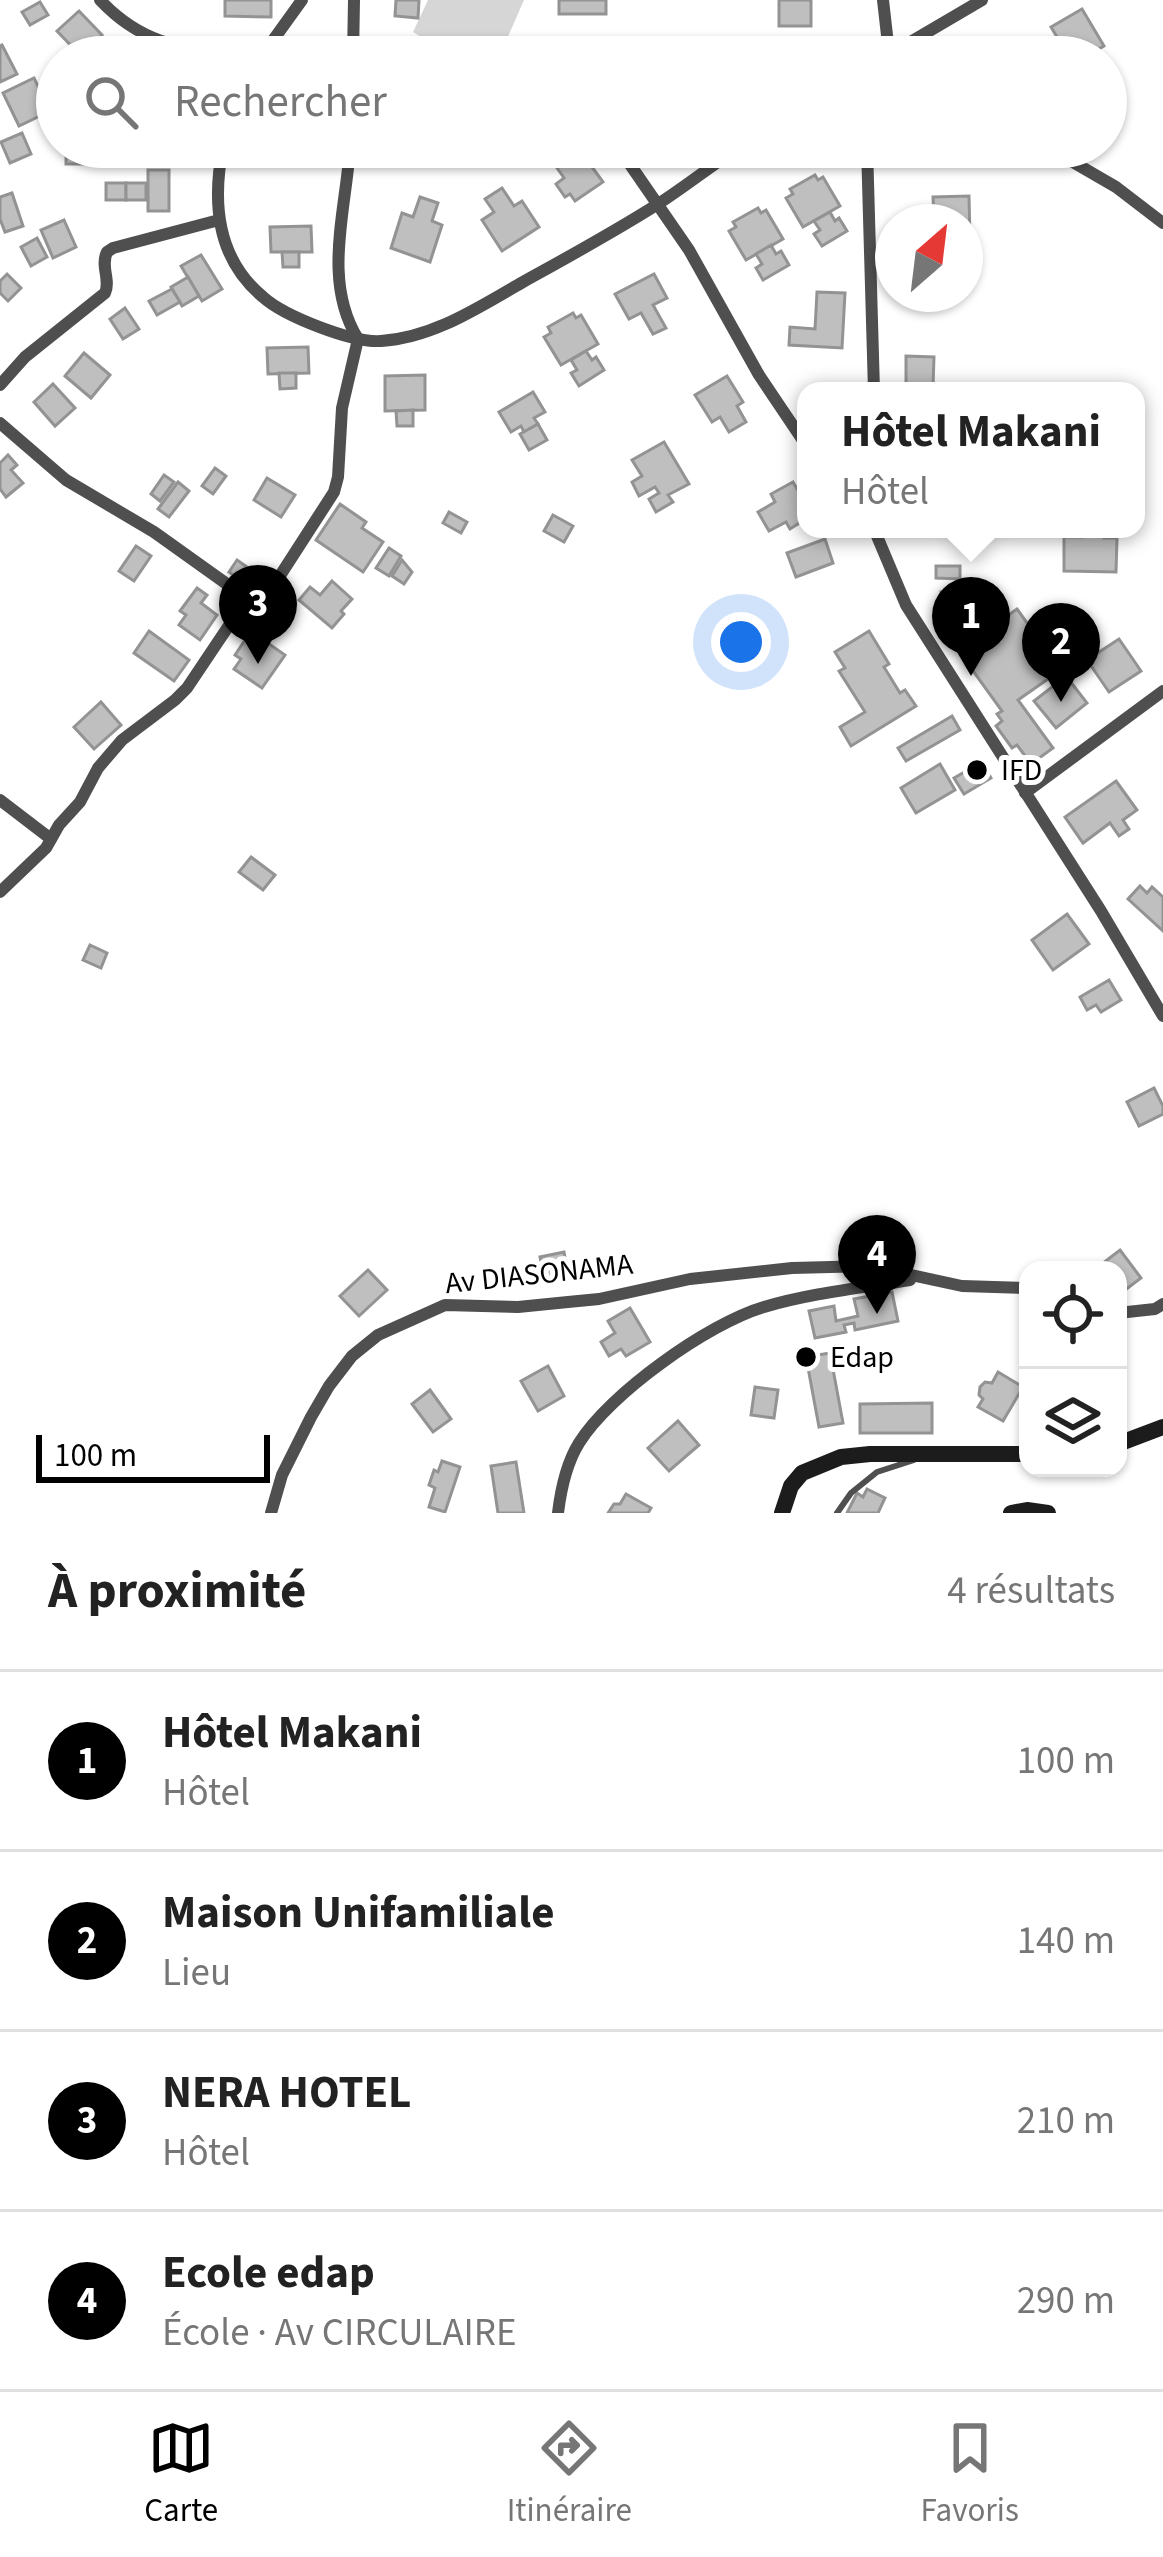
<!DOCTYPE html>
<html lang="fr">
<head>
<meta charset="utf-8">
<style>
  :root { --surface:#fff; --page:#f6f6f6; --text:#222; --muted:#767676; --line:#e0e0e0; --accent:#000 }
  body { margin:0; font-family:"Source Sans 3",sans-serif; background:var(--page); color:var(--text) }
  .controls { position:absolute; right:36px; bottom:36px; display:grid; overflow:hidden; border-radius:24px; box-shadow:0 3px 9px #0004 }
  .controls button { width:108px; height:108px; display:grid; place-items:center; padding:0; border:0; border-bottom:3px solid var(--line); background:var(--surface); color:var(--text); font:60px sans-serif }
  .compass { position:absolute; left:875px; top:204px; width:108px; height:108px; border-radius:50%; background:var(--surface); box-shadow:0 3px 9px #0004; rotate:28deg }
  .scale { position:absolute; left:36px; bottom:30px; width:234px; box-sizing:border-box; padding-left:12px; border:6px solid #000; border-top:0; font-size:33px; line-height:42px; white-space:nowrap; color:#000; -webkit-text-stroke:9px #fff; paint-order:stroke }
  .you { position:absolute; left:741px; top:642px; width:42px; height:42px; margin:-30px; border:9px solid #fff; border-radius:50%; background:#1a73e8; box-shadow:0 0 0 18px #1a73e833 }
  .badge { display:grid; place-items:center; width:78px; height:78px; border-radius:50%; background:var(--accent); color:#fff; font-size:39px; font-weight:700 }
  .pin { position:absolute; translate:-50% -99px; filter:drop-shadow(0 3px 6px #0008) }
  .pin::after { content:''; position:absolute; top:63px; width:42px; height:36px; background:inherit; clip-path:polygon(0 0,100% 0,50% 100%) }
  .popup { position:absolute; left:797px; top:382px; width:348px; height:156px; box-sizing:border-box; display:grid; place-content:center; border-radius:24px; background:var(--surface); filter:drop-shadow(0 3px 9px #0005); font-size:39px; white-space:nowrap; color:var(--muted) }
  .popup b { font-size:45px; color:var(--text) }
  .popup::after { content:''; position:absolute; left:50%; top:100%; margin-left:-24px; border:24px solid transparent; border-top-color:var(--surface) }
  .list { margin:0; padding:0; list-style:none }
  h2 { display:flex; justify-content:space-between; align-items:center; height:156px; margin:0; padding:0 48px; font-size:51px }
  h2 small { font-size:39px; font-weight:400; color:var(--muted) }
  .list li { display:grid; grid-template-columns:78px 1fr auto; gap:36px; align-items:center; box-sizing:border-box; height:180px; padding:0 48px; border-top:3px solid var(--line) }
  .list b { display:block; font-size:45px; white-space:nowrap }
  .list p { margin:0; font-size:39px; white-space:nowrap; color:var(--muted) }
  .list em { font-size:39px; font-style:normal; color:var(--muted) }
  .icon { flex:none; width:66px; height:66px; fill:none; stroke:currentColor; stroke-width:2; stroke-linecap:round; stroke-linejoin:round }
  .map { position:relative; flex:none; width:1163px; height:1513px; overflow:hidden }
  .search { position:absolute; background:var(--surface); box-shadow:0 3px 9px #0004; left:36px; right:36px; top:36px; height:132px; display:flex; align-items:center; gap:30px; box-sizing:border-box; padding:0 42px; border-radius:66px; color:var(--muted); font-size:45px }
  .sheet { height:876px; background:var(--surface) }
  nav { display:flex; justify-content:space-around; align-items:center; box-sizing:border-box; height:168px; border-top:3px solid var(--line); background:var(--surface); font-size:33px; color:var(--muted) }
  nav a { display:grid; justify-items:center; gap:6px }
  nav .on { color:var(--accent) }
  .map>svg:first-child { display:block }
</style>
</head>
<body>
<div class="map">
<svg width="1163" height="1513" viewBox="0 0 1163 1513">
  <rect width="100%" height="100%" fill="#fff"/>
  <polygon fill="#d6d6d6" points="428,0 524,0 499,57 453,57 413,32"/>
  <g fill="#bfbfbf" stroke="#939393" stroke-width="3">
    <polygon points="225,0 271,0 271,17 225,16"/>
    <polygon points="396,0 419,0 418,18 395,16"/>
    <rect x="559" y="0" width="47" height="14"/>
    <rect x="779" y="0" width="32" height="26"/>
    <polygon points="40,2 48,15 30,25 22,12"/>
    <polygon points="1082,9 1104,46 1085,57 1069,57 1051,27"/>
    <polygon points="79,11 102,35 80,55 57,31"/>
    <polygon points="128,40 143,50 138,57 116,57"/>
    <polygon points="2,45 17,74 0,82 0,46"/>
    <polygon points="34,78 50,111 19,126 3,93"/>
    <polygon points="22,133 31,154 10,163 1,142"/>
    <rect x="66" y="147" width="17" height="17"/>
    <polygon points="581,152 603,182 575,201 570,194 565,197 556,184 564,178 557,168"/>
    <rect x="148" y="170" width="21" height="41"/>
    <polygon points="815,175 818,180 823,177 840,206 803,227 786,198 793,194 790,189"/>
    <rect x="106" y="183" width="20" height="17"/>
    <rect x="126" y="183" width="20" height="17"/>
    <polygon points="502,188 514,206 522,201 539,227 502,251 482,220 494,212 485,199"/>
    <polygon points="12,193 23,226 5,232 0,219 0,197"/>
    <polygon points="969,196 970,240 965,240 965,222 934,222 933,197"/>
    <polygon points="420,197 438,203 432,221 442,225 430,262 391,248 402,213 413,217"/>
    <polygon points="758,208 761,213 766,210 783,239 746,260 729,231 736,227 733,222"/>
    <polygon points="830,212 835,221 839,218 847,231 822,246 814,234 820,230 814,221"/>
    <polygon points="64,220 76,247 53,258 41,230"/>
    <polygon points="311,226 312,252 271,252 270,227"/>
    <polygon points="37,238 47,257 31,266 21,247"/>
    <polygon points="771,245 776,254 781,251 789,265 763,280 756,268 762,264 756,254"/>
    <polygon points="282,252 299,252 299,267 283,267"/>
    <polygon points="201,255 222,289 202,301 181,266"/>
    <polygon points="7,274 21,288 8,301 0,293 0,281"/>
    <polygon points="654,274 667,298 653,305 666,328 653,334 641,313 629,319 615,294"/>
    <polygon points="188,277 199,296 182,306 171,287"/>
    <polygon points="172,289 180,302 157,315 149,301"/>
    <polygon points="817,292 845,293 842,348 789,345 790,327 815,329"/>
    <polygon points="125,308 139,329 123,339 110,319"/>
    <polygon points="573,313 576,318 581,315 598,344 561,365 544,337 551,333 548,327"/>
    <polygon points="308,347 309,373 268,374 267,348"/>
    <polygon points="586,351 592,360 596,357 604,370 579,386 571,373 577,370 571,360"/>
    <polygon points="84,353 110,375 91,398 65,376"/>
    <polygon points="906,356 934,357 933,387 949,387 949,391 906,391"/>
    <polygon points="279,373 296,373 296,388 280,389"/>
    <polygon points="425,375 425,410 385,411 385,376"/>
    <polygon points="727,376 743,402 737,406 746,422 729,432 720,417 712,422 695,395"/>
    <polygon points="53,384 75,408 55,426 34,402"/>
    <polygon points="533,392 545,412 534,418 538,424 524,432 521,426 511,432 499,412"/>
    <polygon points="413,410 413,426 397,426 396,411"/>
    <polygon points="538,424 547,440 529,450 520,434"/>
    <polygon points="664,442 689,484 668,495 673,502 656,512 649,499 659,493 655,487 639,496 632,482 642,476 632,460"/>
    <polygon points="8,455 17,465 11,470 23,483 6,497 0,489 0,463"/>
    <polygon points="215,468 226,476 213,494 202,486"/>
    <polygon points="164,475 174,482 160,501 151,494"/>
    <polygon points="267,478 295,495 281,517 254,500"/>
    <polygon points="178,482 189,491 169,517 158,509"/>
    <polygon points="793,482 806,504 806,519 790,529 786,522 769,531 758,512 775,502 771,494"/>
    <polygon points="340,504 366,522 362,528 383,542 363,572 316,540"/>
    <polygon points="449,512 467,522 461,533 443,523"/>
    <polygon points="553,515 573,526 564,542 544,531"/>
    <polygon points="1082,529 1104,529 1104,538 1117,538 1116,572 1064,571 1064,537 1082,537"/>
    <polygon points="825,539 833,563 796,577 787,553"/>
    <polygon points="136,546 151,556 134,581 119,571"/>
    <polygon points="389,548 401,556 389,576 376,568"/>
    <polygon points="237,560 254,572 246,584 229,572"/>
    <polygon points="402,560 412,572 404,584 392,576"/>
    <polygon points="936,566 960,566 960,579 936,578"/>
    <polygon points="332,581 352,599 341,611 344,614 332,628 299,600 310,587 320,595"/>
    <polygon points="197,588 207,595 201,603 217,615 200,640 179,625 186,615 180,611"/>
    <polygon points="996,588 999,620 944,625 941,592"/>
    <polygon points="1017,609 1061,670 1018,700 1053,748 1031,764 1017,745 1012,748 996,726 1002,721 997,714 1002,711 958,650"/>
    <polygon points="149,631 189,660 174,681 134,653"/>
    <polygon points="869,631 889,664 884,667 900,693 905,690 916,706 851,746 840,727 865,712 839,671 845,668 835,652"/>
    <polygon points="1119,639 1141,671 1109,692 1087,660"/>
    <polygon points="245,640 259,650 265,641 285,655 262,688 234,669 241,659 235,655"/>
    <polygon points="1066,676 1087,703 1056,728 1034,701"/>
    <polygon points="101,702 121,725 94,749 74,727"/>
    <polygon points="952,716 960,730 906,761 898,748"/>
    <polygon points="982,762 991,778 964,794 954,778"/>
    <polygon points="940,764 955,790 916,813 901,788"/>
    <polygon points="1116,781 1137,810 1123,820 1129,829 1119,836 1110,823 1083,843 1065,817"/>
    <polygon points="251,857 275,875 263,890 239,872"/>
    <polygon points="1140,886 1147,893 1152,887 1163,897 1163,931 1128,899"/>
    <polygon points="1067,914 1089,944 1053,970 1032,940"/>
    <polygon points="90,945 107,953 101,968 83,960"/>
    <polygon points="1109,980 1121,1000 1101,1012 1096,1005 1087,1010 1080,997"/>
    <polygon points="1154,1088 1163,1106 1163,1114 1139,1126 1127,1102"/>
    <polygon points="1120,1250 1141,1278 1120,1294 1118,1270 1102,1270 1099,1266"/>
    <polygon points="564,1252 569,1278 545,1282 540,1257"/>
    <polygon points="368,1270 387,1290 359,1316 340,1296"/>
    <polygon points="892,1292 898,1321 855,1330 854,1323 844,1325 846,1332 815,1338 809,1311 834,1306 836,1321 858,1316 854,1299"/>
    <polygon points="630,1308 650,1342 626,1356 621,1349 609,1356 601,1342 615,1333 608,1321"/>
    <polygon points="830,1353 843,1423 819,1427 806,1357"/>
    <polygon points="548,1366 564,1396 538,1411 521,1381"/>
    <polygon points="998,1372 1023,1387 1003,1421 978,1407 983,1399 979,1395 980,1387 985,1382 992,1383"/>
    <polygon points="755,1387 778,1390 774,1418 751,1415"/>
    <polygon points="430,1390 451,1419 433,1432 412,1404"/>
    <polygon points="932,1403 932,1433 860,1433 860,1404"/>
    <polygon points="678,1421 699,1445 669,1471 648,1448"/>
    <polygon points="442,1461 460,1467 445,1512 429,1507 435,1488 429,1485 434,1470 438,1472"/>
    <polygon points="516,1462 524,1513 498,1513 491,1466"/>
    <polygon points="867,1489 885,1498 878,1513 847,1513 857,1493 863,1497"/>
    <polygon points="626,1494 651,1508 648,1513 608,1513 614,1504 620,1504"/>
  </g>
  <g fill="none" stroke-linecap="round" stroke-linejoin="round">
    <polyline stroke="#4f4f4f" stroke-width="6" points="837,1513 851,1493 877,1472 914,1460"/>
    <g stroke="#4f4f4f" stroke-width="12">
      <path d="M100,0C145,48 187,48 248,57"/>
      <polyline points="883,0 889,53"/>
      <polyline points="261,57 302,0"/>
      <polyline points="353,57 354,0"/>
      <polyline points="885,57 982,0"/>
      <path d="M223,147C212,202 217,259 263,297C284,316 352,343 381,341C433,338 479,307 523,282C568,257 614,232 658,204C686,186 712,165 740,147"/>
      <polyline points="618,147 689,250 759,375 806,445"/>
      <polyline points="867,147 874,391"/>
      <polyline points="1047,147 1116,187 1163,223"/>
      <path d="M0,385L25,357L105,293C111,280 100,266 107,252L113,248L219,220"/>
      <path d="M0,423L66,480L154,532L231,587L248,597H261L274,585L334,492L338,477L342,408L358,339C322,281 346,211 350,147"/>
      <polyline points="874,529 906,605 1101,911 1163,1016"/>
      <polyline points="1025,793 1163,691"/>
      <polyline points="0,800 51,839"/>
      <polyline points="0,892 46,848 59,825 80,802 98,768 122,740 175,700 187,688 248,597"/>
      <polyline points="1118,1313 1155,1309 1163,1304"/>
      <polyline points="271,1513 282,1475 311,1417 329,1386 352,1356 378,1335 445,1305 518,1307 568,1302 599,1299 690,1279 792,1268 869,1266 962,1286 1028,1288"/>
      <path d="M558,1513C561,1488 566,1464 579,1443C609,1394 709,1323 764,1307C811,1293 861,1288 910,1280"/>
    </g>
    <g stroke="#1c1c1c" stroke-width="16">
      <polyline points="1118,1444 1163,1427"/>
      <polyline points="782,1513 791,1486 802,1473 841,1457 870,1454 1028,1454"/>
      <polyline points="1011,1513 1027,1510 1048,1513"/>
    </g>
  </g>
  <g fill="#000" stroke="#fff" stroke-width="4.5">
    <circle cx="977" cy="770" r="12"/>
    <circle cx="806" cy="1357" r="12"/>
  </g>
  <g text-anchor="middle" dominant-baseline="central" stroke-width="10" stroke-linejoin="round" paint-order="stroke">
    <g font-size="30" fill="#000" stroke="#fff" text-anchor="start">
      <text x="1001" y="770">IFD</text>
      <text x="830" y="1357">Edap</text>
    </g>
    <g font-size="30" fill="#000" stroke="#fff">
      <text transform="translate(539 1274) rotate(-6)">Av DIASONAMA</text>
    </g>
  </g>
</svg>
<div class="controls">
<button><svg class="icon" aria-label="locate" viewBox="0 0 24 24"><circle cx="12" cy="12" r="6"/><path d="M12 2v4M12 18v4M2 12h4M18 12h4"/></svg></button>
<button><svg class="icon" aria-label="layers" viewBox="0 0 24 24"><path d="M12 4l9 5-9 5-9-5zM3 14l9 5 9-5"/></svg></button>
</div>
<svg class="compass" viewBox="-18 -18 36 36"><path d="M0-13l5 13h-10z" fill="#e53935"/><path d="M0 13l5-13h-10z" fill="#767676"/></svg>
<div class="scale">100 m</div>
<div class="you"></div>
<div class="pin badge" style="left:971px;top:676px">1</div>
<div class="popup"><b>Hôtel Makani</b>Hôtel</div>
<div class="pin badge" style="left:1061px;top:702px">2</div>
<div class="pin badge" style="left:258px;top:664px">3</div>
<div class="pin badge" style="left:877px;top:1314px">4</div>
<div class="search"><svg class="icon" aria-label="search" viewBox="0 0 24 24"><circle cx="10" cy="10" r="6"/><path d="M15 15l6 6"/></svg>Rechercher</div>
</div>
<section class="sheet">
<h2>À proximité<small>4 résultats</small></h2>
<ul class="list">
<li><span class="badge">1</span><div><b>Hôtel Makani</b><p>Hôtel</p></div><em>100 m</em></li>
<li><span class="badge">2</span><div><b>Maison Unifamiliale</b><p>Lieu</p></div><em>140 m</em></li>
<li><span class="badge">3</span><div><b>NERA HOTEL</b><p>Hôtel</p></div><em>210 m</em></li>
<li><span class="badge">4</span><div><b>Ecole edap</b><p>École · Av CIRCULAIRE</p></div><em>290 m</em></li>
</ul>
</section>
<nav>
<a class="on"><svg class="icon" aria-label="map" viewBox="0 0 24 24"><path d="M3 6l6-2 6 2 6-2v14l-6 2-6-2-6 2zM9 4v14M15 6v14"/></svg>Carte</a>
<a><svg class="icon" aria-label="directions" viewBox="0 0 24 24"><path d="M12 3l9 9-9 9-9-9zM9 14v-3h6M13 9l2 2-2 2"/></svg>Itinéraire</a>
<a><svg class="icon" aria-label="saved" viewBox="0 0 24 24"><path d="M7 4h10v16l-5-4-5 4z"/></svg>Favoris</a>
</nav>
</body>
</html>
